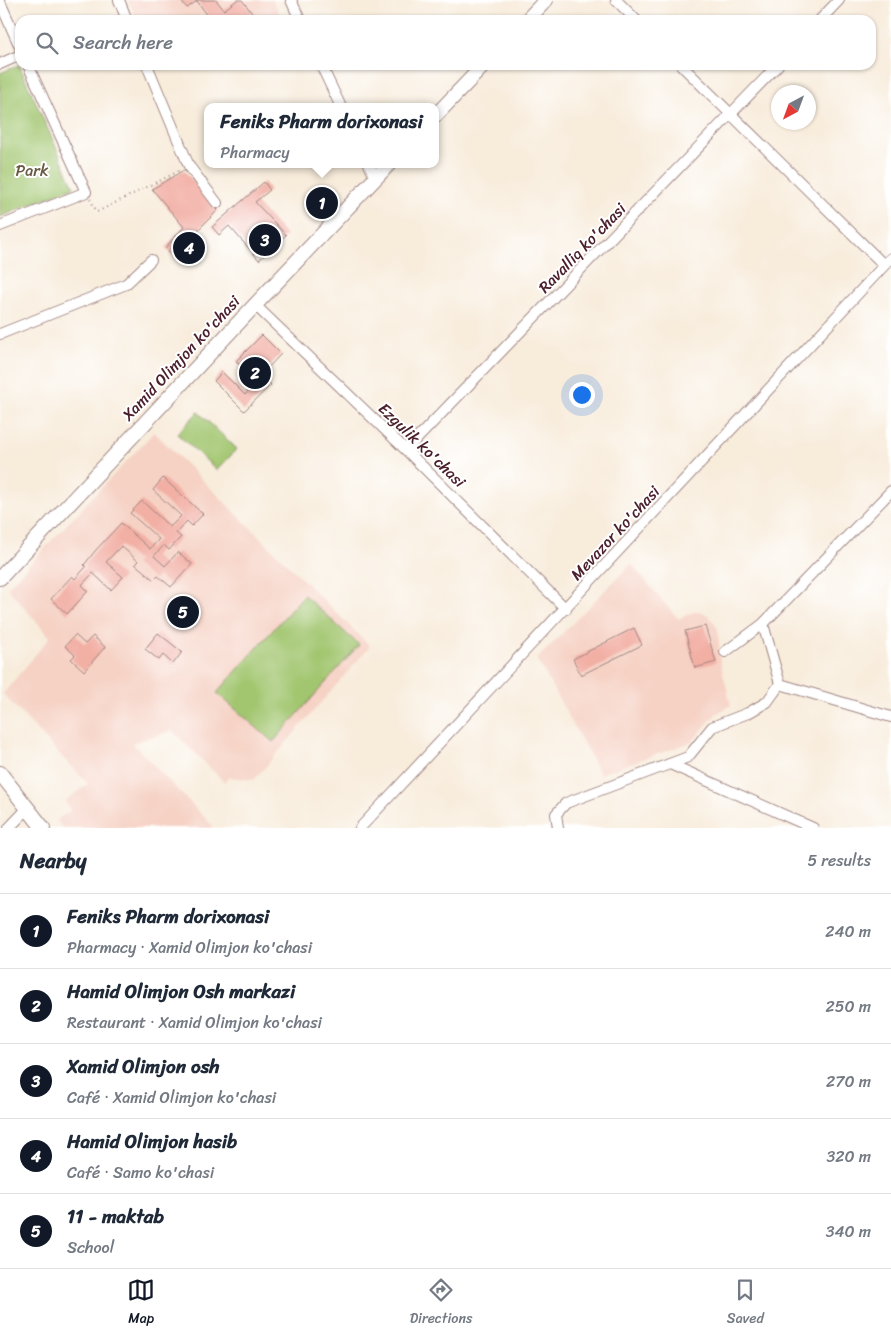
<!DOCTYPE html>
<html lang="en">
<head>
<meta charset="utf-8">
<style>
  :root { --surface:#fff; --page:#f6f6f7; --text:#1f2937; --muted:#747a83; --line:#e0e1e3; --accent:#111827 }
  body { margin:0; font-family:Sriracha,sans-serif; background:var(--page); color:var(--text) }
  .compass { position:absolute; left:771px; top:85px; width:45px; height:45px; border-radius:50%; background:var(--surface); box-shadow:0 1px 4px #0004; rotate:221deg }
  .you { position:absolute; left:581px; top:394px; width:18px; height:18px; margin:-12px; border:4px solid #fff; border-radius:50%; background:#1a73e8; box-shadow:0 0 0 8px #1a73e833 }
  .badge { display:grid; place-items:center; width:32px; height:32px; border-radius:50%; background:var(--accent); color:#fff; font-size:16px; font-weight:700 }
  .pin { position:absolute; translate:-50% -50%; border:2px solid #fff; box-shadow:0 1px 5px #0006 }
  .popup { position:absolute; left:204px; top:103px; width:235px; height:65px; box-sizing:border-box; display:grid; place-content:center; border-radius:10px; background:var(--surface); filter:drop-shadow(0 1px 4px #0005); font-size:16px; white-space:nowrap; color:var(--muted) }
  .popup b { font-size:19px; color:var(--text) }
  .popup::after { content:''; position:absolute; left:50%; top:100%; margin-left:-10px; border:10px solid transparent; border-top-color:var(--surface) }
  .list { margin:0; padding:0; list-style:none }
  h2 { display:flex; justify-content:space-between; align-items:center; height:65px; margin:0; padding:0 20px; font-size:21px }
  h2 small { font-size:16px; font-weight:400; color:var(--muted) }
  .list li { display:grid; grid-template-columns:32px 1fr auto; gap:15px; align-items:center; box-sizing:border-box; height:75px; padding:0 20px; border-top:1px solid var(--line) }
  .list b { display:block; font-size:19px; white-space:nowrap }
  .list p { margin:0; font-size:16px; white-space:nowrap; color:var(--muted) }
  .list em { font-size:16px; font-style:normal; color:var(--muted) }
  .icon { flex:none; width:28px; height:28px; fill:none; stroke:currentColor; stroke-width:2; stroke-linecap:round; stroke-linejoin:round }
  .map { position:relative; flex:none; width:891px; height:828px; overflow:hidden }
  .search { position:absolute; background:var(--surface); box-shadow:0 1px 4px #0004; left:15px; right:15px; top:15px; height:55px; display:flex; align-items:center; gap:12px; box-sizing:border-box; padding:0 18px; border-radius:15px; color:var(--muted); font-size:19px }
  .sheet { height:440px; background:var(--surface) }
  nav { display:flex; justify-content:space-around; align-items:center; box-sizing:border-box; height:70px; border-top:1px solid var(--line); background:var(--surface); font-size:14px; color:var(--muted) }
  nav a { display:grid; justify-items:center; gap:2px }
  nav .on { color:var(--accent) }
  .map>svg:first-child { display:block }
</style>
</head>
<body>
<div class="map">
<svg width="891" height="828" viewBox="0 0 891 828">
  <rect width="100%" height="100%" fill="#fff"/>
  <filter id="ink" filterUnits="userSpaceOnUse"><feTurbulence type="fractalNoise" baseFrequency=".02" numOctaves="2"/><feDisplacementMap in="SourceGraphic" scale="10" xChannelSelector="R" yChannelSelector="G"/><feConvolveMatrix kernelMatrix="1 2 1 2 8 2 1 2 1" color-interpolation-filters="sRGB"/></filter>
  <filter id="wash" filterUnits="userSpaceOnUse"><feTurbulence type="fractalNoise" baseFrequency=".0096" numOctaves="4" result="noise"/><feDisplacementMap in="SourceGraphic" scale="20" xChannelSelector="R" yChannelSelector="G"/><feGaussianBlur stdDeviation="1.12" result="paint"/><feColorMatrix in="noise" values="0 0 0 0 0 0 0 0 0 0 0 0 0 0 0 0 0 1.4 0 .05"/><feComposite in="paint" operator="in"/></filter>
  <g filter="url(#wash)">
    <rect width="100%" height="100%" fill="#f8ecdb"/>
    <g fill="#f6d2c4">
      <polygon points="128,0 273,0 282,20 137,20"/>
      <polygon points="154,432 370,646 254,780 229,777 224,782 172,730 132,743 213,826 211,828 63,828 57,820 70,811 65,801 88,784 3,694 50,637 7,588"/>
      <polygon points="631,564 678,619 696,611 708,615 718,629 720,661 731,705 716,714 692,742 600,774 537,659"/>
    </g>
    <g fill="#a2c670" stroke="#76724e">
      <polygon points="19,65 74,187 0,217 0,73"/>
      <polygon points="198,412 237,449 217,470 177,434"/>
      <polygon points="304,595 359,645 273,742 217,693"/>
    </g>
    <g id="blocks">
      <g fill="#f2afa4">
        <polygon points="180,0 216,0 224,10 237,0 242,0 252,13 243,20 211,20 197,1 187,8"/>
        <polygon points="184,170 218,210 197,231 204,238 181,263 165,248 184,227 152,189"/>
        <polygon points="264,182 270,190 255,202 286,235 259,260 229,226 219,235 212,227"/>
        <polygon points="323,192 333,203 321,214 311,204"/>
        <polygon points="262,335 281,354 261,375 271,385 244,411 214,381 222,372 245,395 257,382 236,361"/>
        <polygon points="163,478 203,514 192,526 187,521 176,533 181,537 169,550 164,545 154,556 165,566 178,552 192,564 171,587 158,576 154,580 135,564 138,561 121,546 106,562 123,577 111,590 93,573 82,585 88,591 67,614 51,599 72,576 75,579 86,567 84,565 95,551 121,523 150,549 159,539 130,513 142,501 170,527 181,516 153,490"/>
        <polygon points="705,626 716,662 695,668 685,631"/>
        <polygon points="634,628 642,645 581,675 573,659"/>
        <polygon points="158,633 182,652 173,664 163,655 159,660 145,649"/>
        <polygon points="75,635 85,644 93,636 105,647 84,671 71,659 75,655 65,646"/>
      </g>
    </g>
  </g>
  <g filter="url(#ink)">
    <use href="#blocks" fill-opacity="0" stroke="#a18683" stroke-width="1"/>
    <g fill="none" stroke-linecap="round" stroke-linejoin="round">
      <defs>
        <g id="street">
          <polyline points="119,0 127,20"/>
          <polyline points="291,0 300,20"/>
          <polyline points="616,0 636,20"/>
          <polyline points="0,2 20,47"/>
          <polyline points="820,20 839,0"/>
          <polyline points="0,64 20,55"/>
          <polyline points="147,65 189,166 217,203"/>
          <polyline points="321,65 341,107"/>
          <polyline points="681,65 884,265"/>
          <polyline points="369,164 375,178"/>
          <polyline points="0,226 86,192 28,65"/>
          <polyline points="255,305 406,450 566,609"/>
          <polyline points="0,334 126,284 151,260"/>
          <polyline points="406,450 778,65"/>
          <polyline points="763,624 780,684 891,717"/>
          <polyline points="725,652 763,624 891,491"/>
          <polyline points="670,764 813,828"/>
          <polyline points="9,828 28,808"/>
          <polyline points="360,828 891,258"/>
          <polyline points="558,828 556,814 566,803 688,757 712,727 748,713 767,702 780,684"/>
        </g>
        <g id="secondary">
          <polyline points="527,20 546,0"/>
          <polyline points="436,115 484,65"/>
          <polyline points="0,578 255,305 389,164"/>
          <polyline points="0,773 43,828"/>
        </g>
      </defs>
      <use href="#street" stroke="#a18683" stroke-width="12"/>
      <use href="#secondary" stroke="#a18683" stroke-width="16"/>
      <polyline stroke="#a18683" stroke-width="2" stroke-dasharray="1 4" stroke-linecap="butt" points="90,199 97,212 181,170"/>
      <use href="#street" stroke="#fff" stroke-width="10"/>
      <use href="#secondary" stroke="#fff" stroke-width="14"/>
    </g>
  </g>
  <g text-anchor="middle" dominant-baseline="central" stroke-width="4" stroke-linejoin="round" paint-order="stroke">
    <g font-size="16" fill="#695943" stroke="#fff">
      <text x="32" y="170">Park</text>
    </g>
    <g font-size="16" fill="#4a1f2b" stroke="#fff">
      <text transform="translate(582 248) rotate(-46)">Ravalliq ko'chasi</text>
      <text transform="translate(181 358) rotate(-47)">Xamid Olimjon ko'chasi</text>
      <text transform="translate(422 445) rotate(44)">Ezgulik ko'chasi</text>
      <text transform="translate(615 533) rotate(-47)">Mevazor ko'chasi</text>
    </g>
  </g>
</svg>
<svg class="compass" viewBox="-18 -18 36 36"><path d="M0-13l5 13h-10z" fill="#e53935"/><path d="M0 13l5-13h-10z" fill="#747a83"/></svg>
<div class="you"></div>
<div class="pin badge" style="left:322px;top:203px">1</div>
<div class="popup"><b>Feniks Pharm dorixonasi</b>Pharmacy</div>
<div class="pin badge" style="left:255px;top:373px">2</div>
<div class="pin badge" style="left:265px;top:240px">3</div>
<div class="pin badge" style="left:189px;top:248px">4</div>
<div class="pin badge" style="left:183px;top:612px">5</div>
<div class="search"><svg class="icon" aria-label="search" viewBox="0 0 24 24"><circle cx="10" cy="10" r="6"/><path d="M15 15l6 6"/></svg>Search here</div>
</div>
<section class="sheet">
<h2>Nearby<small>5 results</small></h2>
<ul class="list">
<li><span class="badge">1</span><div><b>Feniks Pharm dorixonasi</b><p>Pharmacy · Xamid Olimjon ko'chasi</p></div><em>240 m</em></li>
<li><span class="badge">2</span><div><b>Hamid Olimjon Osh markazi</b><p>Restaurant · Xamid Olimjon ko'chasi</p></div><em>250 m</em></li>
<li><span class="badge">3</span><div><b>Xamid Olimjon osh</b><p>Café · Xamid Olimjon ko'chasi</p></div><em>270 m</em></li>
<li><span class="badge">4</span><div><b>Hamid Olimjon hasib</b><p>Café · Samo ko'chasi</p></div><em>320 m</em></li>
<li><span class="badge">5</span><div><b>11 - maktab</b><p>School</p></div><em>340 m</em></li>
</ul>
</section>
<nav>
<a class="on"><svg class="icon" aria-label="map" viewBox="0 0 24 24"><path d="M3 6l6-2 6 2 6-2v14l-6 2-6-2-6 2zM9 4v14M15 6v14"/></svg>Map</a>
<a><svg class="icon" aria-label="directions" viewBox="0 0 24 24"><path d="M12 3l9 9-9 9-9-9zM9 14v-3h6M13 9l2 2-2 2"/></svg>Directions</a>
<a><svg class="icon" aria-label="saved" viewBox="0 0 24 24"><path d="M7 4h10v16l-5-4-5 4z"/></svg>Saved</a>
</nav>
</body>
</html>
